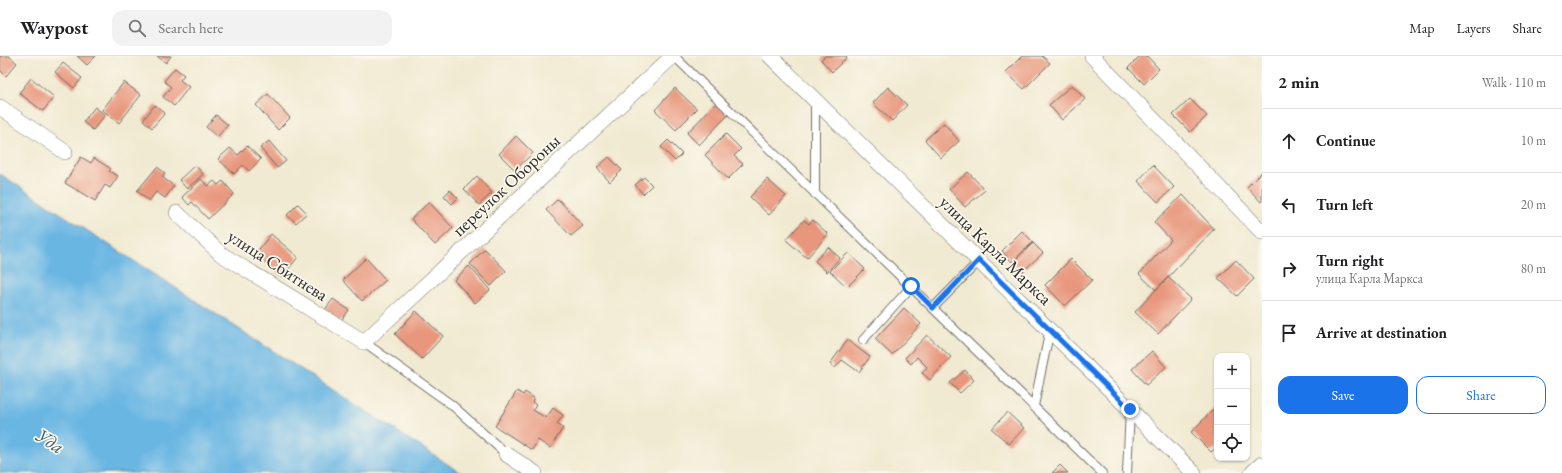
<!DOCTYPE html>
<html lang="en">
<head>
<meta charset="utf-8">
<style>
  :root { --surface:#fff; --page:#f2f2f2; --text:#202124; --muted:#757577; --line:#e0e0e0; --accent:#1a73e8 }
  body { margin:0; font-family:"EB Garamond",serif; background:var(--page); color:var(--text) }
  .controls { position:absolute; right:12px; bottom:12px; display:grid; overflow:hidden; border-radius:8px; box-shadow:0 1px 3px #0004 }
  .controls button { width:36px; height:36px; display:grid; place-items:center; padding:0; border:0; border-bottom:1px solid var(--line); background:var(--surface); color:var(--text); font:20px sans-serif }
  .stop { position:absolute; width:12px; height:12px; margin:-9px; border:3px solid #1a73e8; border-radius:50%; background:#fff }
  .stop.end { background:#1a73e8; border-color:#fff; box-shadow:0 1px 4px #0008 }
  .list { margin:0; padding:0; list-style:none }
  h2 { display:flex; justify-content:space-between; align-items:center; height:52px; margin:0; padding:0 16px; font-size:17px }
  h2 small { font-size:13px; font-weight:400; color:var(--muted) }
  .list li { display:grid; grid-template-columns:26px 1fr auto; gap:12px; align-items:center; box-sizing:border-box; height:64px; padding:0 16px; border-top:1px solid var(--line) }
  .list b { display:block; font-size:15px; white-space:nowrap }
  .list p { margin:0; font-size:13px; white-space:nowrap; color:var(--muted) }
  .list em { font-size:13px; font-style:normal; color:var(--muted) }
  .actions { display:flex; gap:8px; padding:12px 16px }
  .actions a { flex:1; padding:9px 0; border:1px solid var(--accent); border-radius:12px; text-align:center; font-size:14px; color:var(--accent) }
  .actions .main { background:var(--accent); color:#fff }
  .icon { flex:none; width:22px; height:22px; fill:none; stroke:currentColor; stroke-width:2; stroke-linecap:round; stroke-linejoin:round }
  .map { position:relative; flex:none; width:1262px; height:417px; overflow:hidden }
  header { display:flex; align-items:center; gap:24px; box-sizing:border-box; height:56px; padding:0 20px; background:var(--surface); border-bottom:1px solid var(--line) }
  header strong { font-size:19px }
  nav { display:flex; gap:22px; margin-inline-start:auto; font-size:14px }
  .search { width:280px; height:36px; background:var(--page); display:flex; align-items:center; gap:10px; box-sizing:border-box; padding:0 14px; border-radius:12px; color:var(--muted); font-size:15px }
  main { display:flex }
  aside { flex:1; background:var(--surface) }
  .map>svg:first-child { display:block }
</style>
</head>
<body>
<header>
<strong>Waypost</strong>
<div class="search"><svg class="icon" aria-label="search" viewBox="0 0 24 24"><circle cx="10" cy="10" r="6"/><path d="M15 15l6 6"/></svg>Search here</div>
<nav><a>Map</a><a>Layers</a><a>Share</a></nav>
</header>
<main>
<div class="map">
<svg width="1262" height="417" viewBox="0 0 1262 417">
  <rect width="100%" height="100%" fill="#fbf7ec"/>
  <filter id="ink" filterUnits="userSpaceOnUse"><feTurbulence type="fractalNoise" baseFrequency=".025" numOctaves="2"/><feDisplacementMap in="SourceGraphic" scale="8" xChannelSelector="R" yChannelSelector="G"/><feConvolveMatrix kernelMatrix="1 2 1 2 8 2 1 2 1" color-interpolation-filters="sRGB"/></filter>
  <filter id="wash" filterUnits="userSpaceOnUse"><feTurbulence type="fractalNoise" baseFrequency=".012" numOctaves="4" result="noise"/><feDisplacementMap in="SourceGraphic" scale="16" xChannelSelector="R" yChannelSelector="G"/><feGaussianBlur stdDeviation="0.9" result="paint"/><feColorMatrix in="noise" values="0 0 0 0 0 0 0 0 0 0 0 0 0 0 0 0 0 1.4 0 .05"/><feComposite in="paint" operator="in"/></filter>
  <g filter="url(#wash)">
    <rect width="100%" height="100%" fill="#f1ead2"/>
    <polygon fill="#69b6e3" stroke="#4a7087" points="0,118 461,417 0,417"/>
    <g id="blocks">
      <g fill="#e8967c">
        <polygon points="0,0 9,0 17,7 6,20 0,14"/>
        <polygon points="77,0 96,0 87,9"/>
        <polygon points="157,0 171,0 166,7"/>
        <polygon points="825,0 846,0 847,1 832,16 821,4"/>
        <polygon points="1022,0 1042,0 1050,7 1024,33 1006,16"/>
        <polygon points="1140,0 1147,0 1159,13 1144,28 1128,12"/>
        <polygon points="63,7 82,22 74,32 55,16"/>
        <polygon points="175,12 184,19 180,24 189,31 174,50 163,41 171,31 164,25"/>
        <polygon points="31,22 54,41 43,55 19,37"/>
        <polygon points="124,26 141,39 119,67 102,54"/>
        <polygon points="1072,29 1085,43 1062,64 1049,49"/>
        <polygon points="888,31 907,49 892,65 873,47"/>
        <polygon points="675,32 697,53 676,74 655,54"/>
        <polygon points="268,38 290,62 278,74 256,49"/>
        <polygon points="1190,43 1207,60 1190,76 1173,59"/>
        <polygon points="716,47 728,59 699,89 687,77"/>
        <polygon points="155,49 165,57 152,72 143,64"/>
        <polygon points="95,51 105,59 93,74 83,66"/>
        <polygon points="216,59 228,69 217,81 206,71"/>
        <polygon points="944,67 959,85 941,102 925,84"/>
        <polygon points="726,78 741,93 734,100 743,108 728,123 705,99"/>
        <polygon points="516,80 533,97 515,114 499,98"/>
        <polygon points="668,84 682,98 675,105 661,91"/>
        <polygon points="269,85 286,105 277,112 260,92"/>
        <polygon points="247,90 261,103 249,115 243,109 234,118 218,103 230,92 238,99"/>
        <polygon points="81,101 91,107 94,102 111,113 109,115 118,120 110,132 105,129 95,145 65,127"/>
        <polygon points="609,101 622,114 610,126 597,112"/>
        <polygon points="195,109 203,118 187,133 179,124"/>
        <polygon points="1153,109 1174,131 1158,146 1138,125"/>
        <polygon points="157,111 165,117 162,121 174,130 165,142 156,136 149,145 137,135"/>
        <polygon points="968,116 985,134 965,151 949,133"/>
        <polygon points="1262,116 1262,145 1261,146 1247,131"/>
        <polygon points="477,120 492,137 479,149 464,133"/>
        <polygon points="644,121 652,129 643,138 635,129"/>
        <polygon points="201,123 208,130 214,125 218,129 223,125 234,138 208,163 192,146 189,149 182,141"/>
        <polygon points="767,123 786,140 769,159 750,141"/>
        <polygon points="450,134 458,142 452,148 444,140"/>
        <polygon points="1183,139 1214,173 1156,234 1139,218 1171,184 1154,166"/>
        <polygon points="558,143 583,170 571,180 546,154"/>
        <polygon points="429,146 453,172 435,189 411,163"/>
        <polygon points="298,148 307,157 296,167 287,159"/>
        <polygon points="804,164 809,168 813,164 828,178 807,202 786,184"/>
        <polygon points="1022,175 1033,186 1012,206 1002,195"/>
        <polygon points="271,178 298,201 282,221 255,198"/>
        <polygon points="1033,187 1043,197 1022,216 1013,206"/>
        <polygon points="828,191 840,202 827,216 815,205"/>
        <polygon points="485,193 506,215 491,230 470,208"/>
        <polygon points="848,197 865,213 847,231 830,215"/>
        <polygon points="366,202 386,224 362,245 343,224"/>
        <polygon points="1071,203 1092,224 1065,250 1045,229"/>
        <polygon points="1236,204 1254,223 1237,240 1218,222"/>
        <polygon points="469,210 490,234 475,247 454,224"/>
        <polygon points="1168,221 1191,243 1158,278 1135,256"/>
        <polygon points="333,243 349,254 340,266 324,255"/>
        <polygon points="904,252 921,268 892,299 875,283"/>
        <polygon points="416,255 443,280 422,303 395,278"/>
        <polygon points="927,279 951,301 930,324 922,317 927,311 917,301 911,308 905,302"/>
        <polygon points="847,284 870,301 859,316 842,304 835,312 830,308"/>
        <polygon points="1152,295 1166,311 1146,329 1132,313"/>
        <polygon points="965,314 974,324 960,337 950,327"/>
        <polygon points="517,335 523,339 525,336 534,342 532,346 536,349 533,354 546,362 553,352 563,359 557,368 563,372 550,392 538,384 532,394 495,370"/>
        <polygon points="1217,350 1217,391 1211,396 1191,376"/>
        <polygon points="1007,356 1024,372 1009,388 992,373"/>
        <polygon points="1060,409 1068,417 1052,417"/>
      </g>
    </g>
  </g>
  <g filter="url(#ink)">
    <use href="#blocks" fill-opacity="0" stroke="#706e65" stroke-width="1"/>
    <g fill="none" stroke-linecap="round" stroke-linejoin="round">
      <defs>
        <g id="service">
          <polyline points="674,0 1102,417"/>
          <polyline points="815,44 815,138"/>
          <polyline points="933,252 979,205"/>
          <polyline points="863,284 911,231"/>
          <polyline points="364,286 452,349 506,398"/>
          <polyline points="1034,350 1050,273"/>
          <polyline points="1127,417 1130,354"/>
        </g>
        <g id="minor">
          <polyline points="770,0 1087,311 1194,417"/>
          <polyline points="1092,0 1262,176"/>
          <polyline points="0,51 65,96"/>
          <polyline points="177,157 221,198 364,286 673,0"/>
          <polyline points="506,398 535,417"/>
          <polyline points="1252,417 1262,408"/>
        </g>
      </defs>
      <use href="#service" stroke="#706e65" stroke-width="10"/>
      <use href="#minor" stroke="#706e65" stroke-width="16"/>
      <use href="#service" stroke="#fff" stroke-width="8"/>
      <use href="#minor" stroke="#fff" stroke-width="15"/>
    </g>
  </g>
  <g fill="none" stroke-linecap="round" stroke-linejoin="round" filter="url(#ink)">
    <polyline stroke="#1a73e8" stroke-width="5" points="911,230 933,252 979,204 1130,353"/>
  </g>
  <g text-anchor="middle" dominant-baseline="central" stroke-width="3.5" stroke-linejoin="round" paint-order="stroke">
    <g font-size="18" fill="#2b2b2b" stroke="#fbf7ec">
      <text transform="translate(506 129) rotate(-43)">переулок Обороны</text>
      <text transform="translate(996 194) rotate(44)">улица Карла Маркса</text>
      <text transform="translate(278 209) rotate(33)">улица Сбитнева</text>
    </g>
    <g font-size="19" font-style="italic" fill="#415c6b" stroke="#fbf7ec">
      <text transform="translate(50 385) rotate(33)">Уда</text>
    </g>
  </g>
</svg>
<div class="controls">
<button>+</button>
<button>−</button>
<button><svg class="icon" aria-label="locate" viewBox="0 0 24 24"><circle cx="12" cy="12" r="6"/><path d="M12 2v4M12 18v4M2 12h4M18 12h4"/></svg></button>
</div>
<div class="stop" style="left:911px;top:230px"></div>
<div class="stop end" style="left:1130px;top:353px"></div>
</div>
<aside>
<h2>2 min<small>Walk · 110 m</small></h2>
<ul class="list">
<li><svg class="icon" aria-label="ahead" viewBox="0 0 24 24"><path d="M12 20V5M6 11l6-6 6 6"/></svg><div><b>Continue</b></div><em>10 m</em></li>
<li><svg class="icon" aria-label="left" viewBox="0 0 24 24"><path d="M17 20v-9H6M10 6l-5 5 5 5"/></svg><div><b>Turn left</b></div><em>20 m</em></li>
<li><svg class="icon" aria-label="right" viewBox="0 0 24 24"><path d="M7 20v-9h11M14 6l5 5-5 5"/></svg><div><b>Turn right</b><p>улица Карла Маркса</p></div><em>80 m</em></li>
<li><svg class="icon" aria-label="arrive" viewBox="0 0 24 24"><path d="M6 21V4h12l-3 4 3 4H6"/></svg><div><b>Arrive at destination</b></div></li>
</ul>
<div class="actions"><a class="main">Save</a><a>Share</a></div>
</aside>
</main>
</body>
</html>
